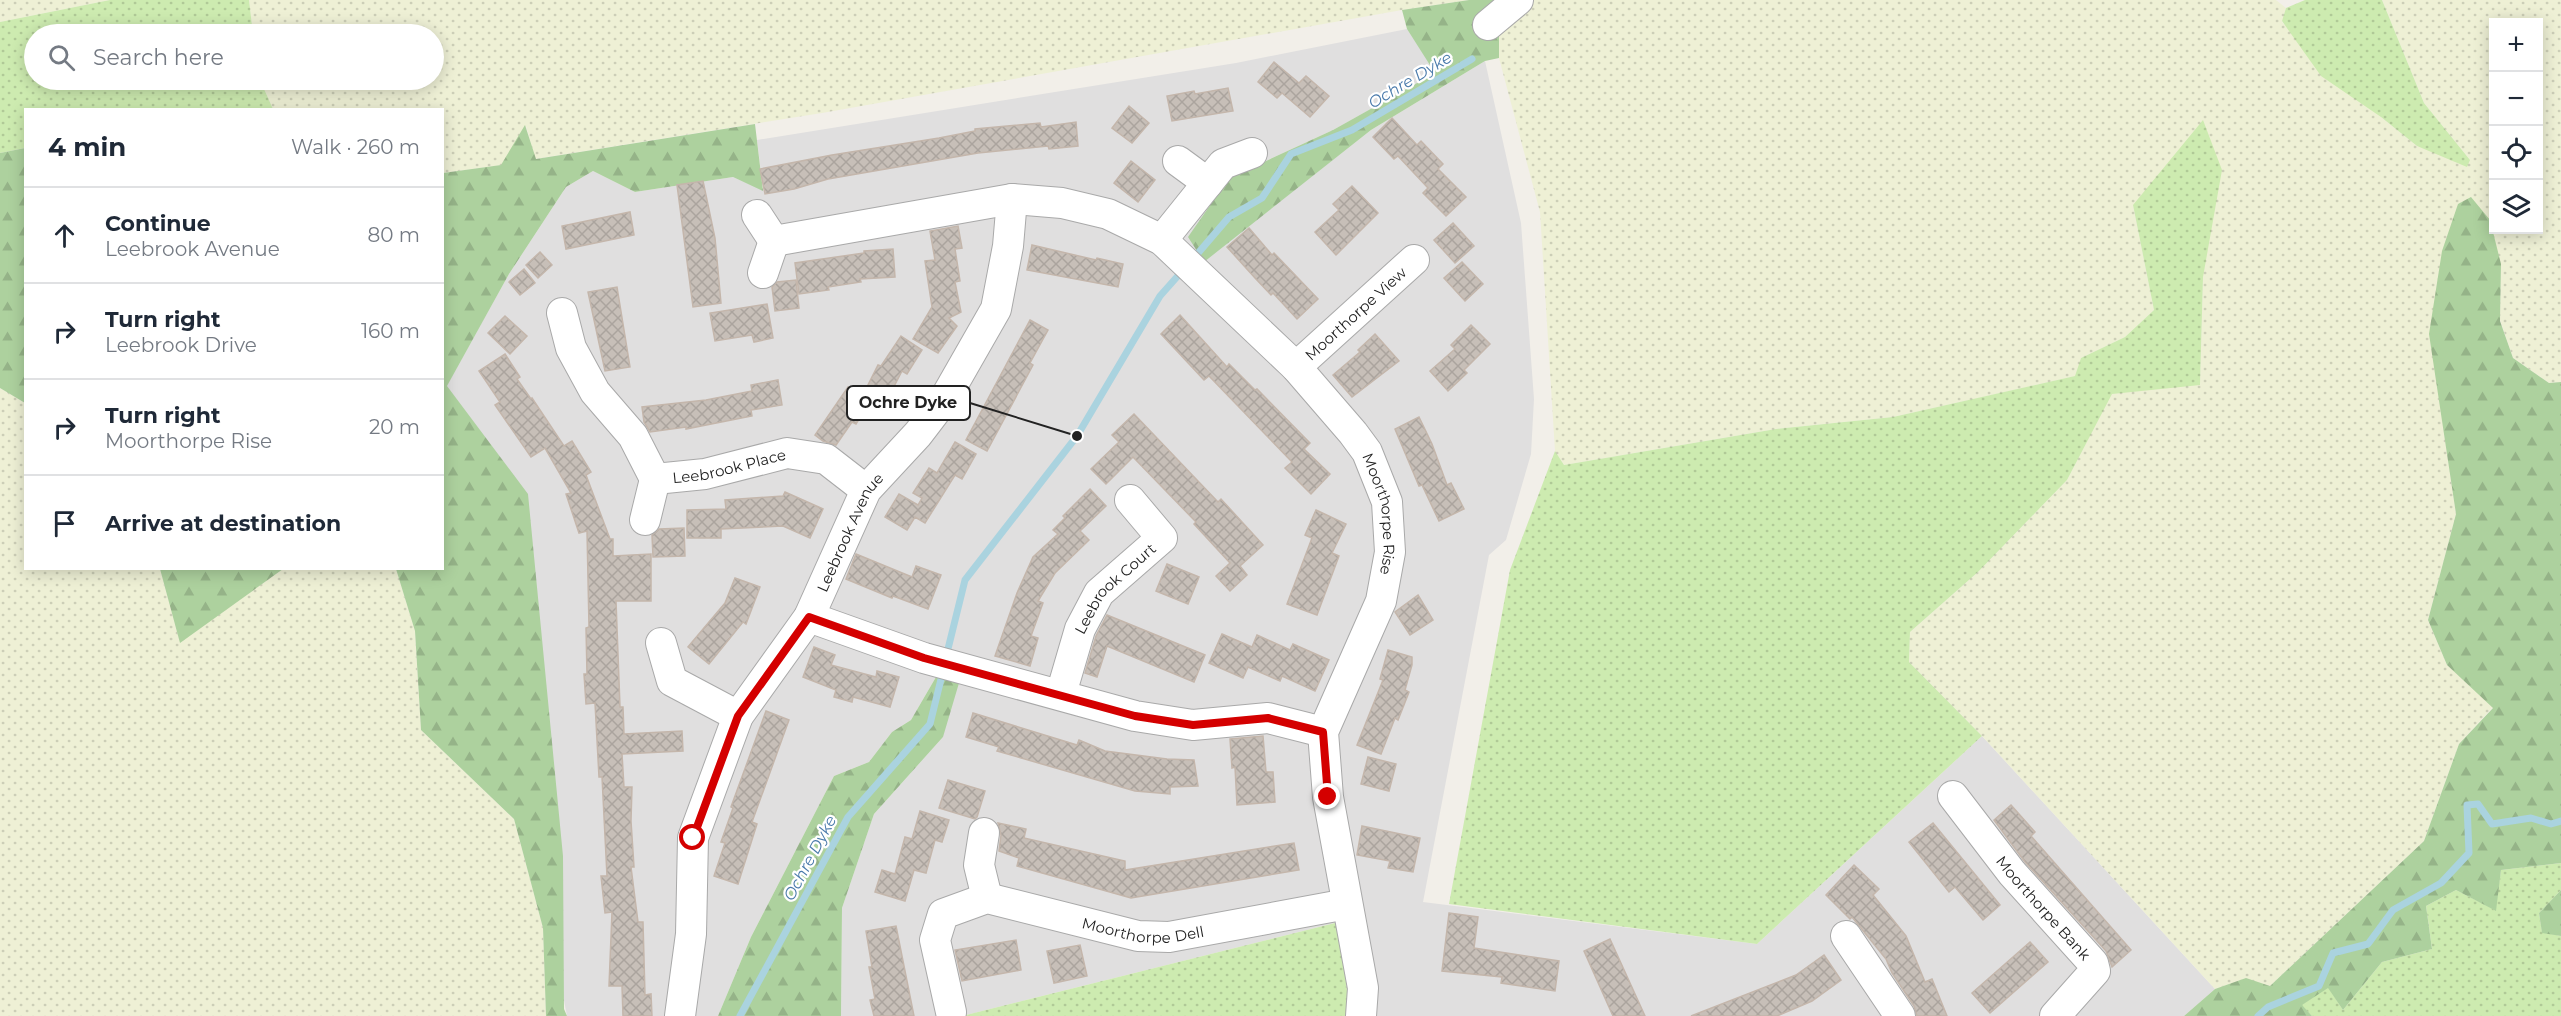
<!DOCTYPE html>
<html lang="en">
<head>
<meta charset="utf-8">
<style>
  :root { --surface:#fff; --page:#f6f6f7; --text:#1f2937; --muted:#747a83; --line:#e0e1e3 }
  body { margin:0; font-family:Montserrat,sans-serif; background:var(--page); color:var(--text) }
  .controls { position:absolute; right:18px; top:18px; display:grid; overflow:hidden; border-radius:0px; box-shadow:0 3px 15px #0003 }
  .controls button { width:54px; height:54px; display:grid; place-items:center; padding:0; border:0; border-bottom:2px solid var(--line); background:var(--surface); color:var(--text); font:30px sans-serif }
  .stop { position:absolute; width:18px; height:18px; margin:-14px; border:4px solid #d40000; border-radius:50%; background:#fff }
  .stop.end { background:#d40000; border-color:#fff; box-shadow:0 2px 6px #0008 }
  .list { margin:0; padding:0; list-style:none }
  h2 { display:flex; justify-content:space-between; align-items:center; height:78px; margin:0; padding:0 24px; font-size:26px }
  h2 small { font-size:20px; font-weight:400; color:var(--muted) }
  .list li { display:grid; grid-template-columns:39px 1fr auto; gap:18px; align-items:center; box-sizing:border-box; height:96px; padding:0 24px; border-top:2px solid var(--line) }
  .list b { display:block; font-size:22px; white-space:nowrap }
  .list p { margin:0; font-size:20px; white-space:nowrap; color:var(--muted) }
  .list em { font-size:20px; font-style:normal; color:var(--muted) }
  .icon { flex:none; width:33px; height:33px; fill:none; stroke:currentColor; stroke-width:2; stroke-linecap:round; stroke-linejoin:round }
  .map { position:relative; flex:none; width:2561px; height:1016px; overflow:hidden }
  .search { position:absolute; background:var(--surface); box-shadow:0 3px 15px #0003; left:24px; top:24px; width:420px; height:66px; display:flex; align-items:center; gap:15px; box-sizing:border-box; padding:0 21px; border-radius:33px; color:var(--muted); font-size:22px }
  .panel { position:absolute; background:var(--surface); box-shadow:0 3px 15px #0003; left:24px; top:108px; width:420px; height:462px; border-radius:0px }
  .map>svg:first-child { display:block }
</style>
</head>
<body>
<div class="map">
<svg width="2561" height="1016" viewBox="0 0 2561 1016">
  <defs>
    <pattern id="farmland-dots" width="8" height="8" patternUnits="userSpaceOnUse" patternTransform="scale(1.5)"><rect width="8" height="8" fill="#eef0d5"/><path d="M2 2h.1M6 6h.1" fill="none" stroke="#ccceb7" stroke-width="1.8" stroke-linecap="round"/></pattern>
    <pattern id="grass-dots" width="8" height="8" patternUnits="userSpaceOnUse" patternTransform="scale(1.5)"><rect width="8" height="8" fill="#cdebb0"/><path d="M2 2h.1M6 6h.1" fill="none" stroke="#b0c997" stroke-width="1.8" stroke-linecap="round"/></pattern>
    <pattern id="forest-firs" width="22" height="20" patternUnits="userSpaceOnUse" patternTransform="scale(1.5)"><rect width="22" height="20" fill="#add19e"/><path d="M5 1l3.5 6h-7zM16 11l3.5 6h-7z" fill="#95b388"/></pattern>
    <pattern id="building-cross-hatch" width="8" height="8" patternUnits="userSpaceOnUse" patternTransform="scale(1.5)"><rect width="8" height="8" fill="#c7bfb8"/><path d="M0 0l8 8M0 8l8-8" fill="none" stroke="#aba49e"/></pattern>
  </defs>
  <rect width="100%" height="100%" fill="#f2efe9"/>
  <polygon fill="#e0dfdf" points="1407,29 1436,73 1333,130 1229,178 1204,261 1371,130 1485,61 1521,223 1534,399 1531,454 1506,540 1489,555 1423,902 1757,944 1982,736 2215,989 2184,1016 1346,1016 1349,1008 1339,922 962,1016 841,1016 842,908 874,814 943,737 936,677 911,720 892,732 869,762 834,776 751,937 718,1016 567,1016 446,387 509,274 566,187 593,171 635,192 733,177 763,190 757,140 1236,63"/>
  <g fill="url(#farmland-dots)" fill-rule="evenodd">
    <polygon points="0,0 110,0 0,22"/>
    <polygon points="249,0 1469,0 1402,10 822,113 535,159 526,126 502,165 443,173 442,110 273,109 260,80 434,80 434,34 253,34"/>
    <path d="M1534,0H2276L2286,8L2282,22L2381,117L2417,146L2470,160L2424,103L2382,0H2561V382L2549,383L2513,358L2500,320L2501,264L2439,397L2456,514L2428,620L2447,665L2493,707L2459,744L2424,841L2270,986L2246,979L2215,989L1982,736L1909,662L1910,632L1978,572L2067,480L2112,393L2200,384L2203,277L2133,205L2154,310L2125,337L2081,358L2076,376L1893,417L1776,429L1564,465L1555,451L1540,212L1499,58V28ZM2494,22H2538V230H2494Z"/>
    <polygon points="0,388 25,403 26,568 160,569 180,642 283,569 396,569 415,631 421,730 514,819 543,928 546,1016 0,1016"/>
  </g>
  <g fill="url(#grass-dots)">
    <polygon points="110,0 249,0 253,34 34,34 34,80 260,80 273,109 26,110 25,148 0,153 0,22"/>
    <polygon points="2305,0 2382,0 2424,103 2470,160 2467,167 2417,146 2381,117 2321,76 2282,21 2286,8"/>
    <polygon points="2203,120 2222,170 2203,277 2200,385 2112,394 2067,480 1978,572 1910,632 1909,662 1982,736 1757,944 1449,904 1510,570 1555,451 1564,465 1776,429 1893,417 2075,376 2081,358 2125,337 2154,310 2133,205"/>
    <polygon points="2561,863 2561,890 2539,913 2542,932 2561,936 2561,1016 2312,1016 2301,1005 2328,987 2343,1010 2382,962 2432,949 2426,906 2456,890 2495,910 2501,870"/>
    <polygon points="1339,922 1349,1008 1346,1016 962,1016"/>
  </g>
  <g fill="url(#forest-firs)">
    <polygon points="1469,0 1506,0 1499,28 1499,58 1485,61 1371,130 1204,262 1188,237 1229,178 1333,130 1435,73 1407,29 1402,10"/>
    <polygon points="755,124 763,191 733,177 635,192 593,171 566,187 509,274 447,386 528,494 563,856 564,1009 567,1016 546,1016 543,928 514,819 421,730 415,631 396,569 442,568 443,173 501,165 525,125 536,159"/>
    <polygon points="25,148 26,148 25,403 0,388 0,153"/>
    <polygon points="2471,197 2490,220 2501,264 2500,321 2513,358 2549,383 2561,382 2561,863 2501,870 2496,911 2456,890 2426,906 2432,949 2382,962 2343,1010 2328,988 2302,1005 2312,1016 2184,1016 2215,989 2246,978 2270,986 2424,841 2459,744 2493,708 2447,665 2428,620 2456,514 2429,334 2442,251 2458,204"/>
    <polygon points="160,569 160,568 283,569 180,643"/>
    <polygon points="936,677 959,683 943,737 874,814 842,908 841,1016 718,1016 751,937 834,776 869,762 892,732 911,720"/>
    <polygon points="2561,890 2561,936 2542,933 2539,913"/>
  </g>
  <g fill="none" stroke-linecap="round" stroke-linejoin="round">
    <g stroke="#aad3df" stroke-width="7">
      <polyline points="1193,259 1229,217 1262,198 1291,154 1352,130 1472,59"/>
      <polyline points="946,657 965,580 1077,436 1160,296 1184,269"/>
      <polyline points="740,1016 848,817 930,724 943,671"/>
      <polyline points="2258,1016 2268,1007 2319,986 2333,953 2368,944 2393,910 2441,883 2469,853 2467,805 2478,804 2492,824 2531,818 2551,824 2561,821"/>
    </g>
  </g>
  <g fill="url(#building-cross-hatch)" stroke="#c4b6ab" stroke-width="1.5">
    <polygon points="1274,62 1299,83 1306,76 1329,96 1310,117 1282,93 1277,98 1258,82"/>
    <polygon points="1228,88 1233,111 1172,121 1167,96 1194,91 1195,94"/>
    <polygon points="1129,106 1149,123 1132,143 1112,128"/>
    <polygon points="1392,118 1417,145 1421,141 1443,164 1438,169 1466,197 1446,216 1423,193 1428,188 1398,156 1394,159 1373,137"/>
    <polygon points="1076,122 1078,146 1049,149 1048,146 978,153 828,179 794,189 765,194 760,169 832,155 939,138 975,131 975,129 1040,123 1041,127"/>
    <polygon points="1131,161 1155,180 1138,202 1114,183"/>
    <polygon points="703,181 715,238 721,303 693,307 677,185"/>
    <polygon points="1352,186 1378,213 1336,255 1315,232 1339,210 1333,204"/>
    <polygon points="630,212 634,235 566,249 562,226"/>
    <polygon points="1453,223 1474,246 1455,263 1434,240"/>
    <polygon points="958,226 962,248 955,249 960,281 955,282 961,312 949,318 957,326 938,353 913,339 932,307 925,261 935,260 930,231"/>
    <polygon points="1249,228 1272,255 1274,253 1318,299 1297,319 1273,293 1271,295 1255,278 1227,247"/>
    <polygon points="1032,245 1096,260 1097,258 1123,264 1118,287 1027,270"/>
    <polygon points="893,249 895,277 860,279 861,282 828,287 829,290 799,294 795,263 864,253 864,251"/>
    <polygon points="540,252 552,265 538,278 526,265"/>
    <polygon points="1462,262 1483,284 1465,301 1444,278"/>
    <polygon points="524,269 535,283 520,295 509,282"/>
    <polygon points="796,280 799,308 775,311 772,287 777,282"/>
    <polygon points="617,287 630,367 605,371 588,292"/>
    <polygon points="767,304 773,338 754,342 752,335 715,341 710,313"/>
    <polygon points="1180,315 1227,367 1229,364 1255,390 1257,389 1310,443 1304,449 1330,474 1311,494 1285,468 1292,462 1209,376 1204,380 1161,334"/>
    <polygon points="505,316 527,336 510,354 488,333"/>
    <polygon points="1030,320 1048,330 1030,363 1033,365 987,451 966,440"/>
    <polygon points="1471,325 1490,344 1464,370 1467,373 1448,391 1430,371 1455,349 1451,345"/>
    <polygon points="1375,334 1399,361 1352,397 1333,375 1360,352 1358,350"/>
    <polygon points="901,336 922,350 907,374 902,371 887,400 866,389 878,365 881,366"/>
    <polygon points="505,354 520,377 517,379 531,399 532,398 564,446 572,441 591,472 586,475 610,539 613,539 613,556 651,554 651,601 616,601 620,707 623,707 624,734 682,731 683,751 622,754 624,787 632,787 631,821 634,867 631,867 638,922 643,922 645,995 651,994 652,1016 623,1016 622,986 609,986 612,912 605,913 601,876 607,876 602,777 599,777 595,703 586,704 584,674 587,674 586,628 589,627 587,531 579,533 566,494 571,493 545,448 531,457 495,405 500,402 479,371"/>
    <polygon points="778,380 782,405 751,410 752,416 686,429 686,427 650,432 644,422 642,407 706,400 752,391 751,385"/>
    <polygon points="848,387 871,400 856,424 852,422 836,445 823,441 815,435"/>
    <polygon points="1134,414 1218,502 1221,499 1263,545 1240,566 1247,575 1230,591 1216,576 1230,563 1194,524 1196,522 1133,457 1106,484 1091,469 1119,442 1112,435"/>
    <polygon points="1419,417 1432,444 1447,485 1451,483 1464,509 1439,521 1422,485 1419,486 1395,429"/>
    <polygon points="955,442 976,454 962,479 955,475 925,523 915,517 907,530 885,517 899,494 918,505 922,498 913,493 929,468 937,473"/>
    <polygon points="1090,489 1106,506 1080,531 1089,540 1055,573 1038,601 1043,603 1031,636 1038,638 1030,666 995,656 1017,593 1033,557 1058,534 1053,530 1065,518 1063,516"/>
    <polygon points="785,492 823,509 810,538 783,526 721,529 721,538 687,538 687,510 726,509 725,500 783,496"/>
    <polygon points="1316,510 1346,524 1332,553 1339,556 1317,615 1287,604 1312,538 1305,535"/>
    <polygon points="684,528 685,556 653,557 652,535 659,529"/>
    <polygon points="856,554 912,577 916,566 941,575 928,609 893,596 892,598 846,579"/>
    <polygon points="1167,564 1199,577 1188,604 1156,591"/>
    <polygon points="735,578 760,587 746,624 743,622 709,664 688,647 725,603"/>
    <polygon points="1418,595 1433,620 1410,635 1395,612"/>
    <polygon points="1107,615 1205,655 1194,682 1107,646 1097,677 1085,673 1096,636"/>
    <polygon points="1222,634 1252,647 1257,635 1290,650 1293,644 1329,660 1315,691 1282,676 1280,681 1248,667 1243,678 1209,663"/>
    <polygon points="814,647 835,655 831,665 876,677 877,671 899,677 890,707 853,697 852,702 834,697 836,690 803,677"/>
    <polygon points="1388,650 1412,657 1412,665 1405,690 1409,692 1398,720 1395,718 1381,754 1357,745 1383,680 1380,679"/>
    <polygon points="766,711 789,720 752,822 757,824 738,884 714,876 725,843 721,842 733,808 731,807"/>
    <polygon points="973,713 1077,745 1079,740 1105,751 1167,759 1194,760 1198,786 1170,787 1170,794 1135,791 997,751 999,747 966,737"/>
    <polygon points="1263,736 1266,772 1273,772 1275,802 1237,805 1235,767 1232,768 1230,739"/>
    <polygon points="1368,757 1396,764 1389,791 1361,784"/>
    <polygon points="948,780 985,791 977,817 975,819 939,808"/>
    <polygon points="2011,805 2035,832 2031,836 2131,950 2112,967 2106,951 2025,862 1994,820"/>
    <polygon points="920,811 949,820 942,842 935,840 926,873 914,870 905,901 875,892 882,870 895,874 905,837 912,839"/>
    <polygon points="998,823 1026,829 1024,838 1125,861 1125,870 1294,843 1299,870 1131,898 1017,866 1019,858 999,851 1001,835"/>
    <polygon points="1933,823 2000,905 1983,920 1955,887 1949,892 1909,842"/>
    <polygon points="1362,826 1420,838 1413,872 1388,868 1390,861 1357,855"/>
    <polygon points="1854,865 1879,889 1873,895 1906,936 1925,982 1932,979 1947,1016 1917,1016 1914,1006 1892,973 1886,959 1852,917 1850,919 1826,895"/>
    <polygon points="1449,913 1478,917 1474,948 1559,961 1555,991 1501,983 1502,977 1442,971"/>
    <polygon points="896,926 914,1016 874,1016 870,1000 875,999 869,967 872,967 866,931"/>
    <polygon points="1610,939 1645,1016 1613,1016 1584,951"/>
    <polygon points="1016,940 1021,970 962,981 955,950"/>
    <polygon points="2030,942 2048,962 1990,1013 1972,993"/>
    <polygon points="1080,945 1087,976 1054,983 1047,951"/>
    <polygon points="1824,955 1841,980 1812,1001 1777,1016 1691,1016 1796,975"/>
  </g>
  <g fill="none" stroke-linecap="round" stroke-linejoin="round">
    <defs>
      <g id="minor">
        <polyline points="1488,25 1518,0"/>
        <polyline points="1178,161 1208,183"/>
        <path id="s1" d="M757,215L774,241L1012,199L1062,203L1108,214L1162,240L1296,367L1353,433L1367,452L1387,502L1390,552L1381,601L1323,732L1328,797L1363,988L1361,1016"/>
        <polyline points="1162,240 1223,164 1252,153"/>
        <polyline points="763,273 774,241"/>
        <path id="s2" d="M562,313L571,348L595,392L633,436L655,479L705,474L787,453L826,459L866,490"/>
        <path id="s3" d="M1296,367L1414,260"/>
        <polyline points="645,520 655,479"/>
        <polyline points="809,617 924,658 1135,716 1193,725 1268,718 1323,732"/>
        <polyline points="661,643 672,681 738,716"/>
        <path id="s4" d="M1061,694L1080,629L1099,593L1162,538L1130,500"/>
        <path id="s5" d="M1953,796L2012,873L2093,963L2095,971L2055,1016"/>
        <polyline points="984,833 979,865 987,898"/>
        <polyline points="1846,936 1900,1016"/>
        <path id="s6" d="M951,1012L935,940L943,914L987,898L1138,936L1169,937L1347,904"/>
        <path id="s7" d="M680,1016L691,934L693,838L738,716L809,617L866,490L918,434L944,400L996,309L1008,246L1012,199"/>
      </g>
    </defs>
    <use href="#minor" stroke="#a9a9a9" stroke-width="32"/>
    <use href="#minor" stroke="#fff" stroke-width="30"/>
  </g>
  <g fill="none" stroke-linecap="round" stroke-linejoin="round">
    <polyline stroke="#d40000" stroke-width="8" points="693,838 738,716 809,617 924,658 1135,716 1193,725 1268,718 1323,732 1328,797"/>
  </g>
  <g text-anchor="middle" dominant-baseline="central" stroke-width="4.5" stroke-linejoin="round" paint-order="stroke">
    <g font-size="15" fill="#222" stroke="#fff">
      <text stroke="none"><textPath href="#s3" startOffset="80">Moorthorpe View</textPath></text>
      <text stroke="none"><textPath href="#s2" startOffset="268">Leebrook Place</textPath></text>
      <text stroke="none"><textPath href="#s1" startOffset="790">Moorthorpe Rise</textPath></text>
      <text stroke="none"><textPath href="#s7" startOffset="525">Leebrook Avenue</textPath></text>
      <text stroke="none"><textPath href="#s4" startOffset="122">Leebrook Court</textPath></text>
      <text stroke="none"><textPath href="#s5" startOffset="144">Moorthorpe Bank</textPath></text>
      <text stroke="none"><textPath href="#s6" startOffset="308">Moorthorpe Dell</textPath></text>
    </g>
    <g font-size="16" font-style="italic" fill="#4a7aab" stroke="#fff">
      <text transform="translate(1410 80) rotate(-31)">Ochre Dyke</text>
      <text transform="translate(810 858) rotate(-62)">Ochre Dyke</text>
    </g>
  </g>
  <path fill="none" stroke="#222" stroke-width="2" d="M1077 436L970 403"/>
  <circle fill="#222" stroke="#fff" stroke-width="2" cx="1077" cy="436" r="6"/>
  <rect fill="#fff" stroke="#222" stroke-width="2" x="847" y="386" width="123" height="34" rx="6"/>
  <g font-size="16" text-anchor="middle" font-weight="bold" fill="#222">
    <text x="908" y="408">Ochre Dyke</text>
  </g>
</svg>
<div class="controls">
<button>+</button>
<button>−</button>
<button><svg class="icon" aria-label="locate" viewBox="0 0 24 24"><circle cx="12" cy="12" r="6"/><path d="M12 2v4M12 18v4M2 12h4M18 12h4"/></svg></button>
<button><svg class="icon" aria-label="layers" viewBox="0 0 24 24"><path d="M12 4l9 5-9 5-9-5zM3 14l9 5 9-5"/></svg></button>
</div>
<div class="stop" style="left:693px;top:838px"></div>
<div class="stop end" style="left:1328px;top:797px"></div>
<div class="search"><svg class="icon" aria-label="search" viewBox="0 0 24 24"><circle cx="10" cy="10" r="6"/><path d="M15 15l6 6"/></svg>Search here</div>
<section class="panel">
<h2>4 min<small>Walk · 260 m</small></h2>
<ul class="list">
<li><svg class="icon" aria-label="ahead" viewBox="0 0 24 24"><path d="M12 20V5M6 11l6-6 6 6"/></svg><div><b>Continue</b><p>Leebrook Avenue</p></div><em>80 m</em></li>
<li><svg class="icon" aria-label="right" viewBox="0 0 24 24"><path d="M7 20v-9h11M14 6l5 5-5 5"/></svg><div><b>Turn right</b><p>Leebrook Drive</p></div><em>160 m</em></li>
<li><svg class="icon" aria-label="right" viewBox="0 0 24 24"><path d="M7 20v-9h11M14 6l5 5-5 5"/></svg><div><b>Turn right</b><p>Moorthorpe Rise</p></div><em>20 m</em></li>
<li><svg class="icon" aria-label="arrive" viewBox="0 0 24 24"><path d="M6 21V4h12l-3 4 3 4H6"/></svg><div><b>Arrive at destination</b></div></li>
</ul>
</section>
</div>
</body>
</html>
